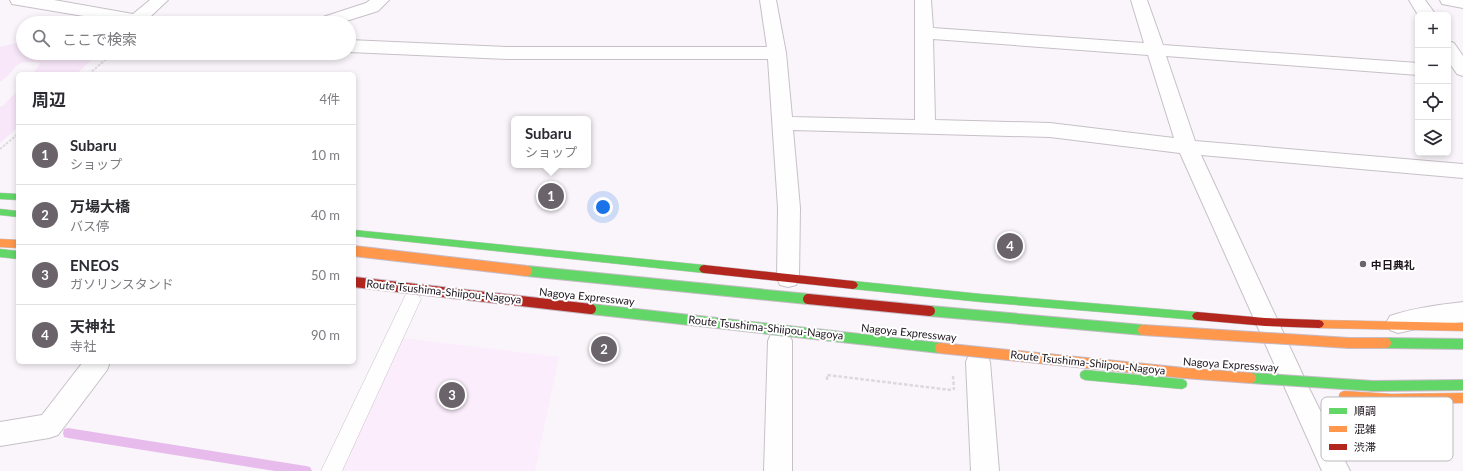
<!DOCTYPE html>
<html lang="ja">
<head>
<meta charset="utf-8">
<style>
  :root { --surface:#fff; --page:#f2f2f3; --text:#2b2b33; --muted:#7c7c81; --line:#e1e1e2; --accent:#6a636a }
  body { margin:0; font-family:Lato,"Noto Sans JP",sans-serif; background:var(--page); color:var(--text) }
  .controls { position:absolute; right:12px; top:12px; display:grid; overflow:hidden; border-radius:6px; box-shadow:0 2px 6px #0003 }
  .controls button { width:36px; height:36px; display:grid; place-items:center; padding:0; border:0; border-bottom:1px solid var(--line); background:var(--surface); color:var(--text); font:20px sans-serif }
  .you { position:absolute; left:603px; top:207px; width:14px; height:14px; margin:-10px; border:3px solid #fff; border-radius:50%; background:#1a73e8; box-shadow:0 0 0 6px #1a73e833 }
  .badge { display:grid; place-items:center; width:26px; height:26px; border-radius:50%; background:var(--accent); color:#fff; font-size:13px; font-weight:700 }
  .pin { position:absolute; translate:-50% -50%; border:2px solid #fff; box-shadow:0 1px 4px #0006 }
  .popup { position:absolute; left:511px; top:116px; width:80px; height:52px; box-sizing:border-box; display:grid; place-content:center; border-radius:6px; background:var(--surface); filter:drop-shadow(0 1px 3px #0005); font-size:13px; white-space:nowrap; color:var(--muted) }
  .popup b { font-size:15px; color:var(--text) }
  .popup::after { content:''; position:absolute; left:50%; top:100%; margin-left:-8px; border:8px solid transparent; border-top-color:var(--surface) }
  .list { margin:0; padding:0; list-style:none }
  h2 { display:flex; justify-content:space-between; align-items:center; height:52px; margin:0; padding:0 16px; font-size:17px }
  h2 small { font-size:13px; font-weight:400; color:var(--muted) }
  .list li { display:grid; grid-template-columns:26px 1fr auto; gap:12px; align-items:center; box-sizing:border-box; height:60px; padding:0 16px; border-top:1px solid var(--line) }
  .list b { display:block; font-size:15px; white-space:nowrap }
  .list p { margin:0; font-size:13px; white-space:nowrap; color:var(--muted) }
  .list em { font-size:13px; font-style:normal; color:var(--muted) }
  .icon { flex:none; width:22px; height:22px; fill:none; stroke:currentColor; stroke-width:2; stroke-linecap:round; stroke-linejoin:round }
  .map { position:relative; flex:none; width:1463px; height:471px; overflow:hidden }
  .search { position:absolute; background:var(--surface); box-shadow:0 2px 6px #0003; left:16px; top:16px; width:340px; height:44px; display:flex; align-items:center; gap:10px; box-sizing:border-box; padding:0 14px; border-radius:22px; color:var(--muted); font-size:15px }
  .panel { position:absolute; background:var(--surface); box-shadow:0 2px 6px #0003; left:16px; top:72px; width:340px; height:292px; border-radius:6px }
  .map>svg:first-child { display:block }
</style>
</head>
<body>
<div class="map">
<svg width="1463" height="471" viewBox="0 0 1463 471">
  <rect width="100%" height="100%" fill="#faf5fa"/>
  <polygon fill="#fbedfc" points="403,338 559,357 535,471 340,471"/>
  <g fill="#f8e7f9">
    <path d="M20,42H23V53H93L96,56L76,74H32L41,63C11,59 20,68 0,82V47Z"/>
    <polygon points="18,90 18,127 0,143 0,107 4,105"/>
  </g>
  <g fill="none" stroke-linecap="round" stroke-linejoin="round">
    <polygon fill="#e7bcec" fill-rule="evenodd" points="68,428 306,466 310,467 312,471 275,471 68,438 64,437 63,433 64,429"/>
    <defs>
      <polygon id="lane" points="412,292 418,294 421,299 342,471 321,471 406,294"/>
      <g id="street">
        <polygon points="10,0 54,0 133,14 150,0 168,0 150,17 159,19 162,23 125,23 18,5 12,4"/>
        <polygon points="370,0 389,0 378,11 340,23 314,23 317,19 366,3"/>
        <path d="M760,0H776L786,53L792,117L915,120V0H931L933,28L1144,43L1131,0H1147L1163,45L1418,63V75L1166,56L1195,141L1463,164V178L1201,155L1307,384L1350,471H1322L1180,153L1050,137L793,130L800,208L799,278L796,285L788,287L780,285L777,278L778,208L768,59H507L349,52V40L507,47H767ZM933,39L1148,55L1174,138L1050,123L935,120Z"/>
        <polygon points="1409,0 1425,0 1436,15 1418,15"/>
        <polygon points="1440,0 1463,0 1463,8 1442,4"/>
        <polygon points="1448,41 1454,43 1463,56 1463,76 1457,74 1448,61"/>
        <path d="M1463,302V322L1429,326L1398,333L1390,330L1386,323L1390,316C1413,308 1438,305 1463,302Z"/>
        <polygon points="780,331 789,334 792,341 792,471 764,471 768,341 771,334"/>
        <polygon points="978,351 987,354 990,362 999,471 971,471 966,362 969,354"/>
        <polygon points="83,362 110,362 107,370 58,435 49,438 0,446 0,422 42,415"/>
      </g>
      <g id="fast">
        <polygon points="0,193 18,194 18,200 0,199"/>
        <polygon points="0,209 18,211 18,217 0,215"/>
        <polygon points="354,230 704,265 707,266 709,269 707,272 704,273 354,236"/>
        <polygon points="0,249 18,251 18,259 0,257"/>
        <polygon points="853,281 981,294 1197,312 1200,313 1202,316 1200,319 1197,320 981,302 853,289 850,288 848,285 850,282"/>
        <polygon points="1085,370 1182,379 1186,381 1187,384 1186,387 1182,389 1085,380 1081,378 1080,375 1081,372"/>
      </g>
      <g id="slow">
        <polygon points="0,239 18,240 18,248 0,247"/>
        <polygon points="1319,320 1463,323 1463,331 1319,328 1316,327 1314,324 1316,321"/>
        <polygon points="1344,391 1391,394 1463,393 1463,403 1391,404 1344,401 1340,399 1339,396 1340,393"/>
      </g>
      <g id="jam">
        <polygon points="704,265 853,281 856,282 858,285 856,288 853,289 704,273 701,272 699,269 701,266"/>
        <polygon points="1197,312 1265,318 1319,320 1322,321 1324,324 1322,327 1319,328 1265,326 1197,320 1194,319 1192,316 1194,313"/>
      </g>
    </defs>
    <use href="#lane" stroke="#c7c1c7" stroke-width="1"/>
    <use href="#street" stroke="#c7c1c7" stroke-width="2"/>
    <use href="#fast" stroke="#c7c1c7" stroke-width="1"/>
    <use href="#slow" stroke="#c7c1c7" stroke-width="1"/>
    <use href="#jam" stroke="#c7c1c7" stroke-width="1"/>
    <g stroke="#dbd9db" stroke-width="2" stroke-dasharray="2.5 1.5" stroke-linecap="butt">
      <polyline points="89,74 113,53"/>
      <polyline points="0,149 18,134"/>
    </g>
    <polyline stroke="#dbd9db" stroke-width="2.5" stroke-dasharray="3.5 2" stroke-linecap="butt" points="827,380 827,375 951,390"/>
    <use href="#lane" fill="#fefefe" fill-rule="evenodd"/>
    <use href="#street" fill="#fefefe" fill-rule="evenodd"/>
    <use href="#fast" fill="#63d668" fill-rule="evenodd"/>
    <use href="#slow" fill="#ff974d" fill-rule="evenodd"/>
    <use href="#jam" fill="#b3261e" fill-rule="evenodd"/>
    <defs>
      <g id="fast-bridge">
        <polyline points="527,271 808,299"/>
        <polyline points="591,309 940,348"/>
        <polyline points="930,311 1143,330"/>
        <polyline points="1386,343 1463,344"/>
        <polyline points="1251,378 1373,386 1463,385"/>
      </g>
      <g id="slow-bridge">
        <polyline points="354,251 527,271"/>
        <polyline points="1143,330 1349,343 1386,343"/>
        <polyline points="940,348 1184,373 1251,378"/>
      </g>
      <g id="jam-bridge">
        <polyline points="354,282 591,309"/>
        <polyline points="808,299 930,311"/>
      </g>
    </defs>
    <use href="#fast-bridge" stroke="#c6bbc7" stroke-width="12" stroke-linecap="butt"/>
    <use href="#slow-bridge" stroke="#c6bbc7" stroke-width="12" stroke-linecap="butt"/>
    <use href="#jam-bridge" stroke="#c6bbc7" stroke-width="12" stroke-linecap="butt"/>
    <polyline stroke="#dbd9db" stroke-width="2.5" stroke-dasharray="3.5 2" stroke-linecap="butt" points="953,376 954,390"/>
    <use href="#fast-bridge" stroke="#63d668" stroke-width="10"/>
    <use href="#slow-bridge" stroke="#ff974d" stroke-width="10"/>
    <use href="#jam-bridge" stroke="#b3261e" stroke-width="10"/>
  </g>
  <circle fill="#6a636a" stroke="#fff" stroke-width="1.5" cx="1363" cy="264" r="4"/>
  <g text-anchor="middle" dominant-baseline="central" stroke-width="4" stroke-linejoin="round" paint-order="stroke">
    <g font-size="11" font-weight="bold" fill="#1c151c" stroke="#fff" text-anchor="start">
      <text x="1371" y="264">中日典礼</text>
    </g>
    <g font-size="11" fill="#1c151c" stroke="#fff">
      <text transform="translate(444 291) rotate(6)">Route Tsushima-Shiipou-Nagoya</text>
      <text transform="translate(587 296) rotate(6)">Nagoya Expressway</text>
      <text transform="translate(766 327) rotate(6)">Route Tsushima-Shiipou-Nagoya</text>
      <text transform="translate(909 332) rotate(6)">Nagoya Expressway</text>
      <text transform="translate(1088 362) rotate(6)">Route Tsushima-Shiipou-Nagoya</text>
      <text transform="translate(1231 364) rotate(4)">Nagoya Expressway</text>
    </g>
  </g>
  <rect x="1321" y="397" width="132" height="64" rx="6" fill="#fff" stroke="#bbb9bb" stroke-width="1"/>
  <rect x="1329" y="408" width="18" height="6" fill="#63d668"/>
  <rect x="1329" y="426" width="18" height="6" fill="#ff974d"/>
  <rect x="1329" y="444" width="18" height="6" fill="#b3261e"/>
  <g font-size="11" fill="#1c151c">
    <text x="1354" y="415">順調</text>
    <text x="1354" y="433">混雑</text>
    <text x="1354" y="451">渋滞</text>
  </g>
</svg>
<div class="controls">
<button>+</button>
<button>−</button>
<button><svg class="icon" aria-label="locate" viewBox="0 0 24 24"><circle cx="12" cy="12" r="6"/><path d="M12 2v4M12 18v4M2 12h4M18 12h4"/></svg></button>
<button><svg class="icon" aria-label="layers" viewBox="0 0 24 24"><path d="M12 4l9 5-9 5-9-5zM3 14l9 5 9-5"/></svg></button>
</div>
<div class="you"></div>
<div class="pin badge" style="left:551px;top:196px">1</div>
<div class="popup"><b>Subaru</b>ショップ</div>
<div class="pin badge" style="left:604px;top:349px">2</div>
<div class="pin badge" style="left:452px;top:395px">3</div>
<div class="pin badge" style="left:1010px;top:246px">4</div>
<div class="search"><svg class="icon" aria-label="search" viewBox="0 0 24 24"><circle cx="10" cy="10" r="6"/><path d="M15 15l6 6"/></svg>ここで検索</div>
<section class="panel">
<h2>周辺<small>4件</small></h2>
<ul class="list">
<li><span class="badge">1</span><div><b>Subaru</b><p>ショップ</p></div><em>10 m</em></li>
<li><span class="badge">2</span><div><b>万場大橋</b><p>バス停</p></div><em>40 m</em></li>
<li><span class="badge">3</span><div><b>ENEOS</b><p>ガソリンスタンド</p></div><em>50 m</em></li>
<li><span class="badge">4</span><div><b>天神社</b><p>寺社</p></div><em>90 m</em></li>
</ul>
</section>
</div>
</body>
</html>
